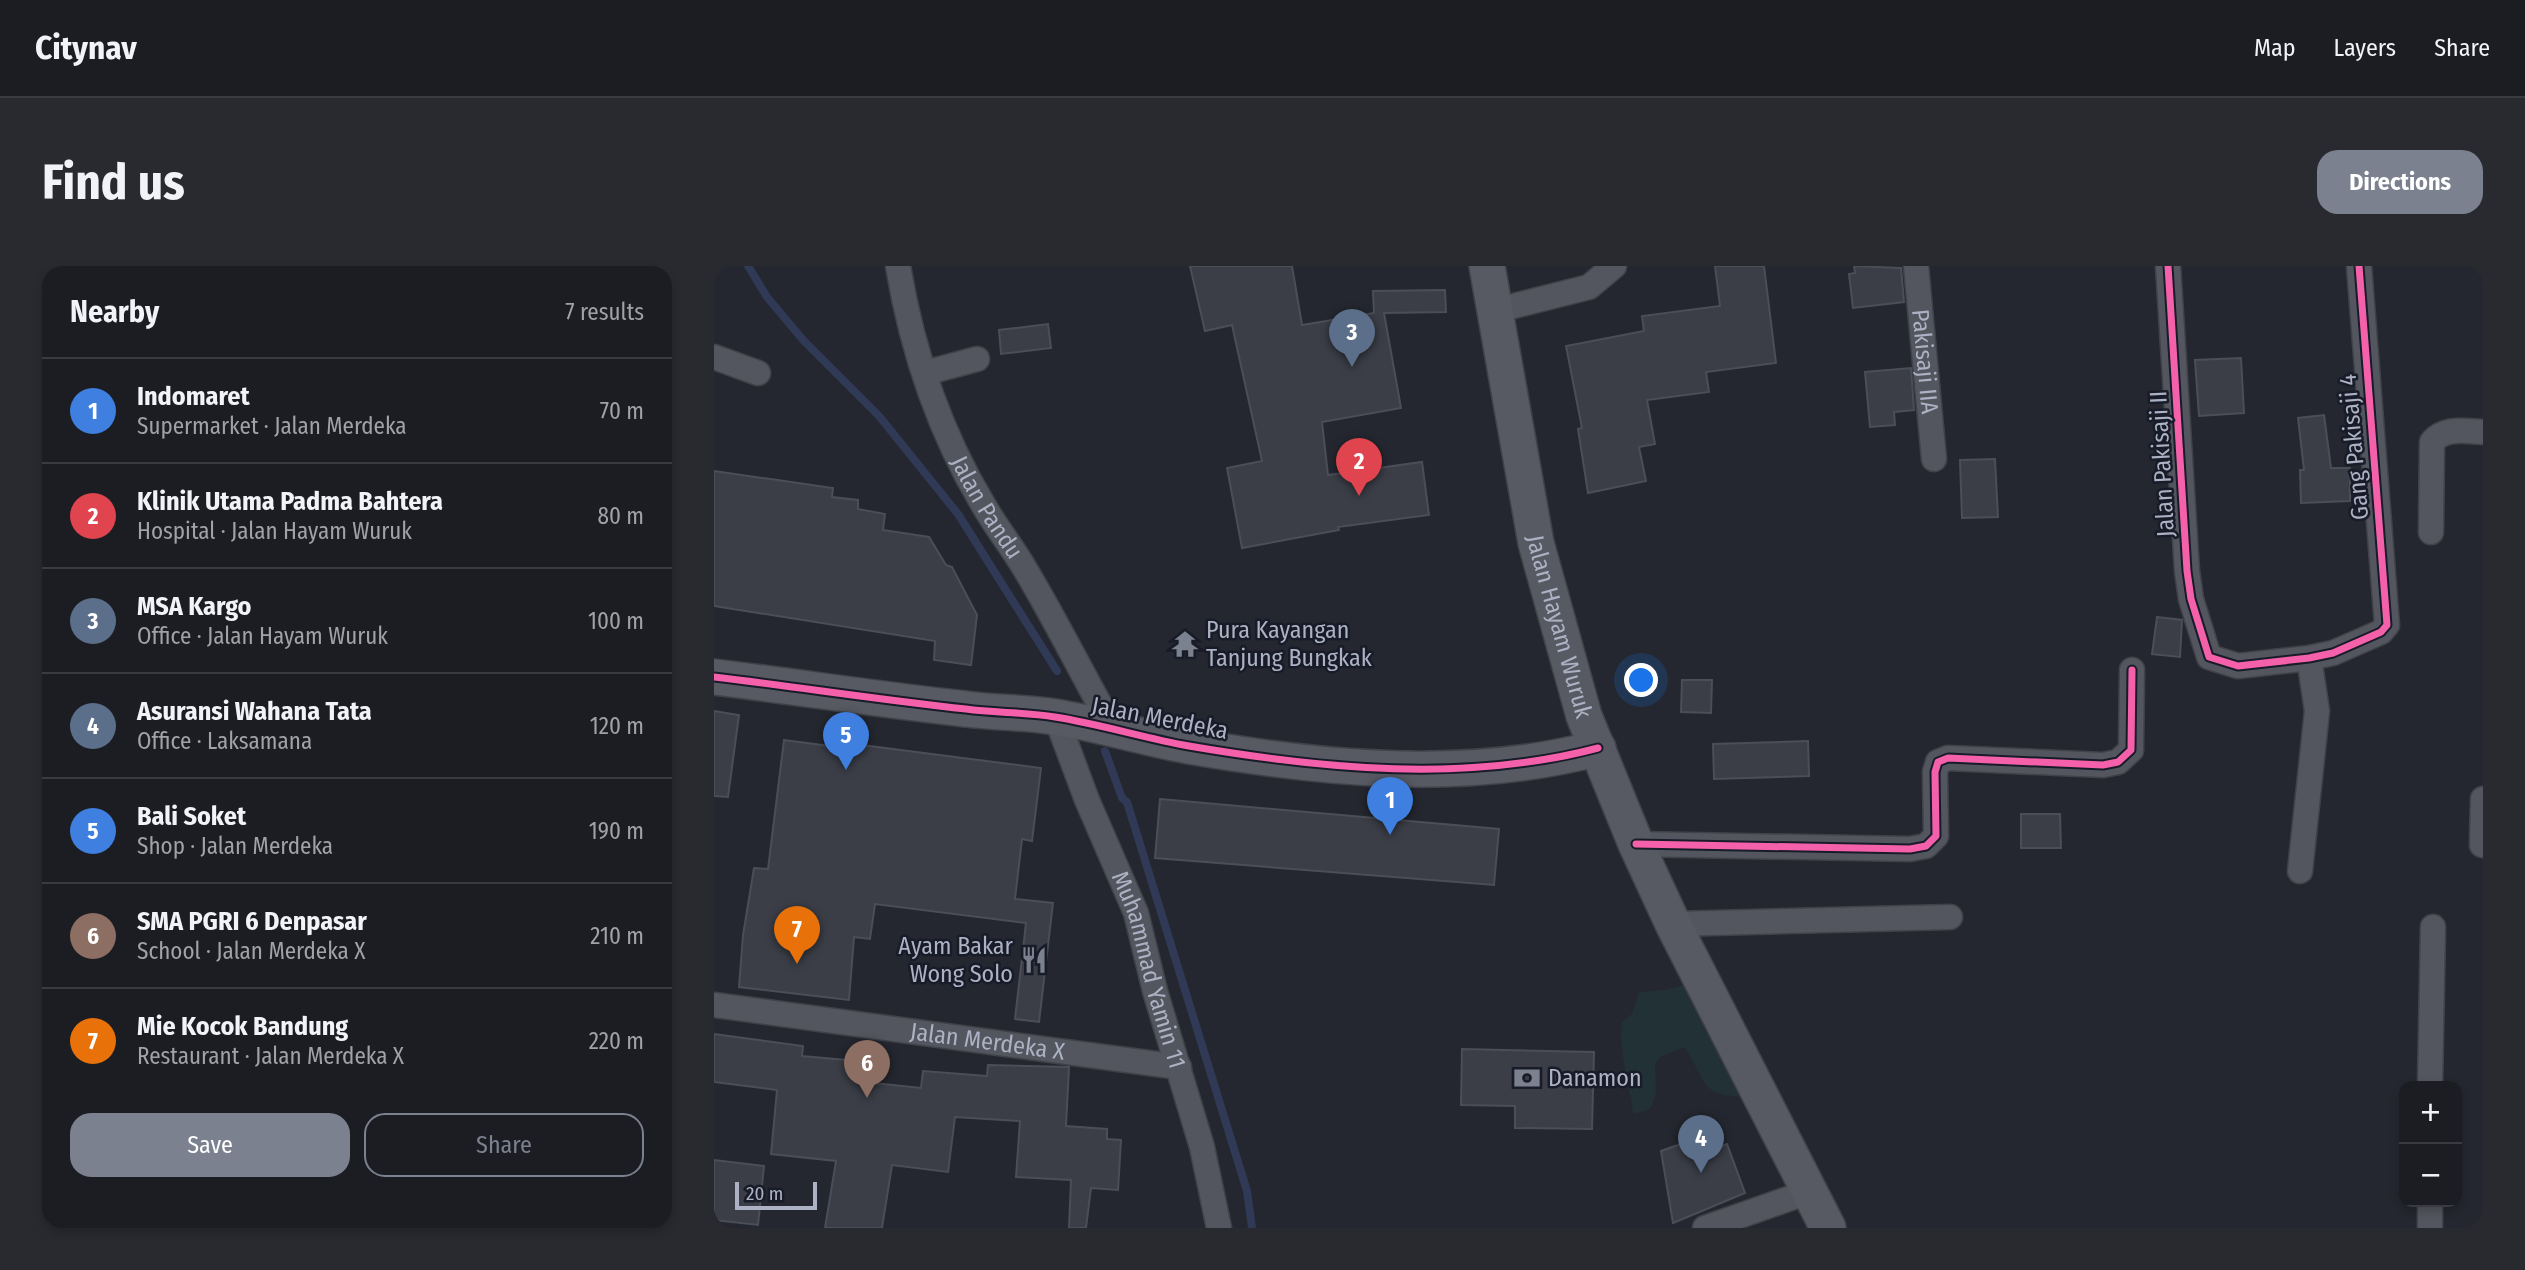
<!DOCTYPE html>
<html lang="en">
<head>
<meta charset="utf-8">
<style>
  :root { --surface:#1b1d23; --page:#282a30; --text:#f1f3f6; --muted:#a0a2a6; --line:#393b41; --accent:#7c818f }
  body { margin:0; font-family:"Fira Sans Condensed",sans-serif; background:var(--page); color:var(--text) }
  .controls { position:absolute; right:21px; bottom:21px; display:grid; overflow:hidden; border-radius:14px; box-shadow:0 4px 10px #0003 }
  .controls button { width:63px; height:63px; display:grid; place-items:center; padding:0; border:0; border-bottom:2px solid var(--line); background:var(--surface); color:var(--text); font:35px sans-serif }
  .scale { position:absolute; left:21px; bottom:18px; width:82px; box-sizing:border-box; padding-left:7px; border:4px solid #acb1c3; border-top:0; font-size:19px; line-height:24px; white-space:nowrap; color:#acb1c3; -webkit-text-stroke:5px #181c29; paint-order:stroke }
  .you { position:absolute; left:928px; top:415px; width:24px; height:24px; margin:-18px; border:5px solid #fff; border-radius:50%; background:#1a73e8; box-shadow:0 0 0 10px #1a73e833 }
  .badge { display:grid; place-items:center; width:46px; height:46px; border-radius:50%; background:var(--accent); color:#fff; font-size:23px; font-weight:700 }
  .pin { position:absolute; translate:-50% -58px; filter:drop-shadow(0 2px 4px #0008) }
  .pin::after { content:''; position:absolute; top:37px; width:24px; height:21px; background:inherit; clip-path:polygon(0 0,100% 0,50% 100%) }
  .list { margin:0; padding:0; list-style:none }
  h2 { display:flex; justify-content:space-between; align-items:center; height:91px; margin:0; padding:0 28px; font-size:30px }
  h2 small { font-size:23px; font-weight:400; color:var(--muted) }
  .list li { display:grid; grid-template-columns:46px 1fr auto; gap:21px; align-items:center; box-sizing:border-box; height:105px; padding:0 28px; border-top:2px solid var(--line) }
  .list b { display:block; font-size:26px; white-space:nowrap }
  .list p { margin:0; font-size:23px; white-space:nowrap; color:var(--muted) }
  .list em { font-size:23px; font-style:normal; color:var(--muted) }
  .actions { display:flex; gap:14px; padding:21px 28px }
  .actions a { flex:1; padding:16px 0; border:2px solid var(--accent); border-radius:21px; text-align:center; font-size:24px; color:var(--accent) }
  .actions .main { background:var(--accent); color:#fff }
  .map { position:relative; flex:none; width:1769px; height:962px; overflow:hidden; border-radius:21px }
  header { display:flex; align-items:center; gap:42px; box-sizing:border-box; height:98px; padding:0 35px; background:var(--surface); border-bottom:2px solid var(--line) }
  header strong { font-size:33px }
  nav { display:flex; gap:38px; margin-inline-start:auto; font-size:24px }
  .intro { display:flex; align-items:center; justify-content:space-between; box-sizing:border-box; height:168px; padding:0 42px }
  h1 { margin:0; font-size:49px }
  .button { padding:18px 32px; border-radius:21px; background:var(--accent); color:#fff; font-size:24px; font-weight:700 }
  main { display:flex; gap:42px; padding:0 42px }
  aside { flex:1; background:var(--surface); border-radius:21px; box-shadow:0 4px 10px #0003 }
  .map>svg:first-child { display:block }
</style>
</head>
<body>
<header>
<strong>Citynav</strong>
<nav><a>Map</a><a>Layers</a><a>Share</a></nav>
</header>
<div class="intro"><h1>Find us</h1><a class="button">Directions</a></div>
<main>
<aside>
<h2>Nearby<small>7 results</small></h2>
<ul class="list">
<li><span class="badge" style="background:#3f7fe0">1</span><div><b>Indomaret</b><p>Supermarket · Jalan Merdeka</p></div><em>70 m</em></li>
<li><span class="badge" style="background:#e0444e">2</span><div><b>Klinik Utama Padma Bahtera</b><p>Hospital · Jalan Hayam Wuruk</p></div><em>80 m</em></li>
<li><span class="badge" style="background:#5c6f8a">3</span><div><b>MSA Kargo</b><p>Office · Jalan Hayam Wuruk</p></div><em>100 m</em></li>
<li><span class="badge" style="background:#5c6f8a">4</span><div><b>Asuransi Wahana Tata</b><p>Office · Laksamana</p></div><em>120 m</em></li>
<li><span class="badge" style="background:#3f7fe0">5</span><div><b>Bali Soket</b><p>Shop · Jalan Merdeka</p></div><em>190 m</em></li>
<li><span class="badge" style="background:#8d6e63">6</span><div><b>SMA PGRI 6 Denpasar</b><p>School · Jalan Merdeka X</p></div><em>210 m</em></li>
<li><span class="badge" style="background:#e8710a">7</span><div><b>Mie Kocok Bandung</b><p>Restaurant · Jalan Merdeka X</p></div><em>220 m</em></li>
</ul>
<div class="actions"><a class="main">Save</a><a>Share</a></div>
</aside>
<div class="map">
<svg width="1769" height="962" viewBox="0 0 1769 962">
  <rect width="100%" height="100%" fill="#24272f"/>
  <path fill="#223136" d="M974,718L1031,831C983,829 994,815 970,781L946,791L941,798L942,828L936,843L919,848C916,815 904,789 908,756L918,748L925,726L951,724Z"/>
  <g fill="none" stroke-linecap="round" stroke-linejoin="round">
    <g stroke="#303956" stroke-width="8">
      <polyline points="34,0 53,31 90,75 165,150 244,248 343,405"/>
      <polyline points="391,485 408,532 413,536 533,925 538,962"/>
    </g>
  </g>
  <g fill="#3b3e47" stroke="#4b4e58" stroke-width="2">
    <polygon points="476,0 578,0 588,59 660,47 659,25 731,24 732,46 670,47 687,142 608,156 614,209 708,196 715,249 624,261 625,264 528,282 513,202 548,195 518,59 491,65"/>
    <polygon points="1001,0 1050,0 1062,97 992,106 995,126 933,134 941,178 925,181 932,215 874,227 864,163 868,162 852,80 930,65 928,50 1006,40"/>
    <polygon points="1140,0 1187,2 1190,36 1139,42 1135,8 1141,7"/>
    <polygon points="334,58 337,82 287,88 285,64"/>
    <polygon points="1527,92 1530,147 1485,150 1481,94"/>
    <polygon points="1197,102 1200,144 1180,146 1181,159 1156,161 1151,106"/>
    <polygon points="1610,149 1617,202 1636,202 1636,235 1587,237 1586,204 1590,204 1584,152"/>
    <polygon points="1281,193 1284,251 1248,252 1246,194"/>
    <polygon points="0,205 119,222 118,231 144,234 144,243 171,248 169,264 215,271 232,299 238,301 263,349 257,399 220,394 221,375 0,340"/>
    <polygon points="1443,351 1468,354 1466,391 1438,388"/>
    <polygon points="968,414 998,414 997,447 967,446"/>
    <polygon points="0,445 25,449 14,531 0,530"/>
    <polygon points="70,474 116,480 116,475 327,502 318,575 308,573 301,633 339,637 325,756 301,753 312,657 161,638 156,673 140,671 135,734 25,721 29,669 40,602 54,603"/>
    <polygon points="1094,475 1095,510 1000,513 999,478"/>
    <polygon points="446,533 785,563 780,619 441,592"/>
    <polygon points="1307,548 1346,548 1347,582 1307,582"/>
    <polygon points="0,768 89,780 88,790 143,795 141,815 207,822 209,805 273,810 274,799 355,801 352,860 393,863 393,873 407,874 404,924 377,922 372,962 355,962 357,914 302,911 306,855 241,851 234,906 178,899 168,962 111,962 122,895 57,888 63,824 0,816"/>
    <polygon points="748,783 880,786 878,863 801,862 801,840 747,839"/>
    <polygon points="981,873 988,887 1013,878 1031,927 959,957 947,885"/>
    <polygon points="0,894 50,900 44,959 0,954"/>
  </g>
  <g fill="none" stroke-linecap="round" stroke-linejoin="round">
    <defs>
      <g id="street">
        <path id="s1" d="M184,0C198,84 226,167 270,240C282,261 298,281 311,303C343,356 370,412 401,466"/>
        <path id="s2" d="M1202,0L1220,193"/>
        <polyline points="1454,0 1473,305 1477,333 1495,391 1524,400 1595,392 1619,387 1667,366 1673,359 1645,0"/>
        <polyline points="780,45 875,21 900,0"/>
        <polyline points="0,91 44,107"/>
        <polyline points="211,107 263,93"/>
        <path d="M1717,266L1718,176C1730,161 1751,165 1769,166"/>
        <path id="s3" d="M342,451L373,534L422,647L441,725L488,881L505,962"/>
        <polyline points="922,578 1196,583 1212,580 1222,570 1221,506 1224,496 1234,492 1389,499 1404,496 1417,484 1418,404"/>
        <polyline points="1768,579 1769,533"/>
        <polyline points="1586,605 1603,445 1595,392"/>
        <polyline points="959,658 1236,651"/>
        <path id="s4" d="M0,739L465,801"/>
        <polyline points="1716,820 1719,661"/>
        <polyline points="991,962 1094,926"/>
        <polyline points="1716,962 1716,936"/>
      </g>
      <g id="secondary">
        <path id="s5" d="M773,0L822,277L870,450L922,578L959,658L1114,962"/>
        <path d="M0,411C84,421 168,434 252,443C281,447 312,446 341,451C386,458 430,472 475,480C609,503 752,517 884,482"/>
      </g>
    </defs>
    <use href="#street" stroke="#404249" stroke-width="27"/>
    <use href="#secondary" stroke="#404249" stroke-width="38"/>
    <use href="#street" stroke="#53565e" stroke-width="24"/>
    <use href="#secondary" stroke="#575a63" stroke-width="35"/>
    <defs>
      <g id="cycleway">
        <polyline points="1454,0 1473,305 1477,333 1495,391 1524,400 1595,392 1619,387 1667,366 1673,359 1645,0"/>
        <path d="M0,411C84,421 168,434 252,443C281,447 312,446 341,451C386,458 430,472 475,480C609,503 752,517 884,482"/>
        <polyline points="922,578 1196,583 1212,580 1222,570 1221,506 1224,496 1234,492 1389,499 1404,496 1417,484 1418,404"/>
      </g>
    </defs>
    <use href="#cycleway" stroke="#181c29" stroke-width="11"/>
    <use href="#cycleway" stroke="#f560ab" stroke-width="7"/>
  </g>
  <defs>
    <symbol id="temple-bare" viewBox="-9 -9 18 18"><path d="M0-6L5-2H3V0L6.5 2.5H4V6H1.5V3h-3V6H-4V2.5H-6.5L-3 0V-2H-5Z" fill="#7c818f" stroke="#181c29" stroke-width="2.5" paint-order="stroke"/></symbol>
    <symbol id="restaurant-bare" viewBox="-9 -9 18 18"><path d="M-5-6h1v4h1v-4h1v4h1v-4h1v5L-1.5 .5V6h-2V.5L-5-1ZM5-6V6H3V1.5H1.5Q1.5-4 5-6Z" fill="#7c818f" stroke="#181c29" stroke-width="2.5" paint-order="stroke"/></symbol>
    <symbol id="bank-bare" viewBox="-9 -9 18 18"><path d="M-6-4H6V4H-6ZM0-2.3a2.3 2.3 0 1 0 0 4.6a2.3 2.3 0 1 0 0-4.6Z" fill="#7c818f" stroke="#181c29" stroke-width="2.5" paint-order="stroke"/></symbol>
  </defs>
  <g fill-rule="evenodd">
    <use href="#temple-bare" x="452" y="359" width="38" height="38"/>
    <use href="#restaurant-bare" x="301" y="675" width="38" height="38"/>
    <use href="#bank-bare" x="794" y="793" width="38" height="38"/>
  </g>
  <g text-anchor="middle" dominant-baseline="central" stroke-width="5" stroke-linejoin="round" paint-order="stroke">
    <g font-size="24" fill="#acb1c3" stroke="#181c29">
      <text stroke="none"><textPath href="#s2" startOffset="96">Pakisaji IIA</textPath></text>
      <text transform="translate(1640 181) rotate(-95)">Gang Pakisaji 4</text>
      <text transform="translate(1448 198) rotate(-93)">Jalan Pakisaji II</text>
      <text stroke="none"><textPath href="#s1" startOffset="259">Jalan Pandu</textPath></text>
      <text stroke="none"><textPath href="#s5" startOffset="368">Jalan Hayam Wuruk</textPath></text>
      <text transform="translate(446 452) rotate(11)">Jalan Merdeka</text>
      <text stroke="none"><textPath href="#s3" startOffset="270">Muhammad Yamin 11</textPath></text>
      <text stroke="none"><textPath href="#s4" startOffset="276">Jalan Merdeka X</textPath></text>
    </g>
    <g font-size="24" fill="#acb1c3" stroke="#181c29" text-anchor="start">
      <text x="492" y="364">Pura Kayangan<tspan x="492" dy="28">Tanjung Bungkak</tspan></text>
      <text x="299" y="680" text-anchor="end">Ayam Bakar<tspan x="299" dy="28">Wong Solo</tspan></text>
      <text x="834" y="812">Danamon</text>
    </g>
  </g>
</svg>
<div class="controls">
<button>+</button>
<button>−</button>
</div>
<div class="scale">20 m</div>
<div class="you"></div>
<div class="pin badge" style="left:676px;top:569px;background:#3f7fe0">1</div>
<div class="pin badge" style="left:645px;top:230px;background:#e0444e">2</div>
<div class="pin badge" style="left:638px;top:101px;background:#5c6f8a">3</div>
<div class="pin badge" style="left:987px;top:907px;background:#5c6f8a">4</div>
<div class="pin badge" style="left:132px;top:504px;background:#3f7fe0">5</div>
<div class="pin badge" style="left:153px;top:832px;background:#8d6e63">6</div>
<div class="pin badge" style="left:83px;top:698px;background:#e8710a">7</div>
</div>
</main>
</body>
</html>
